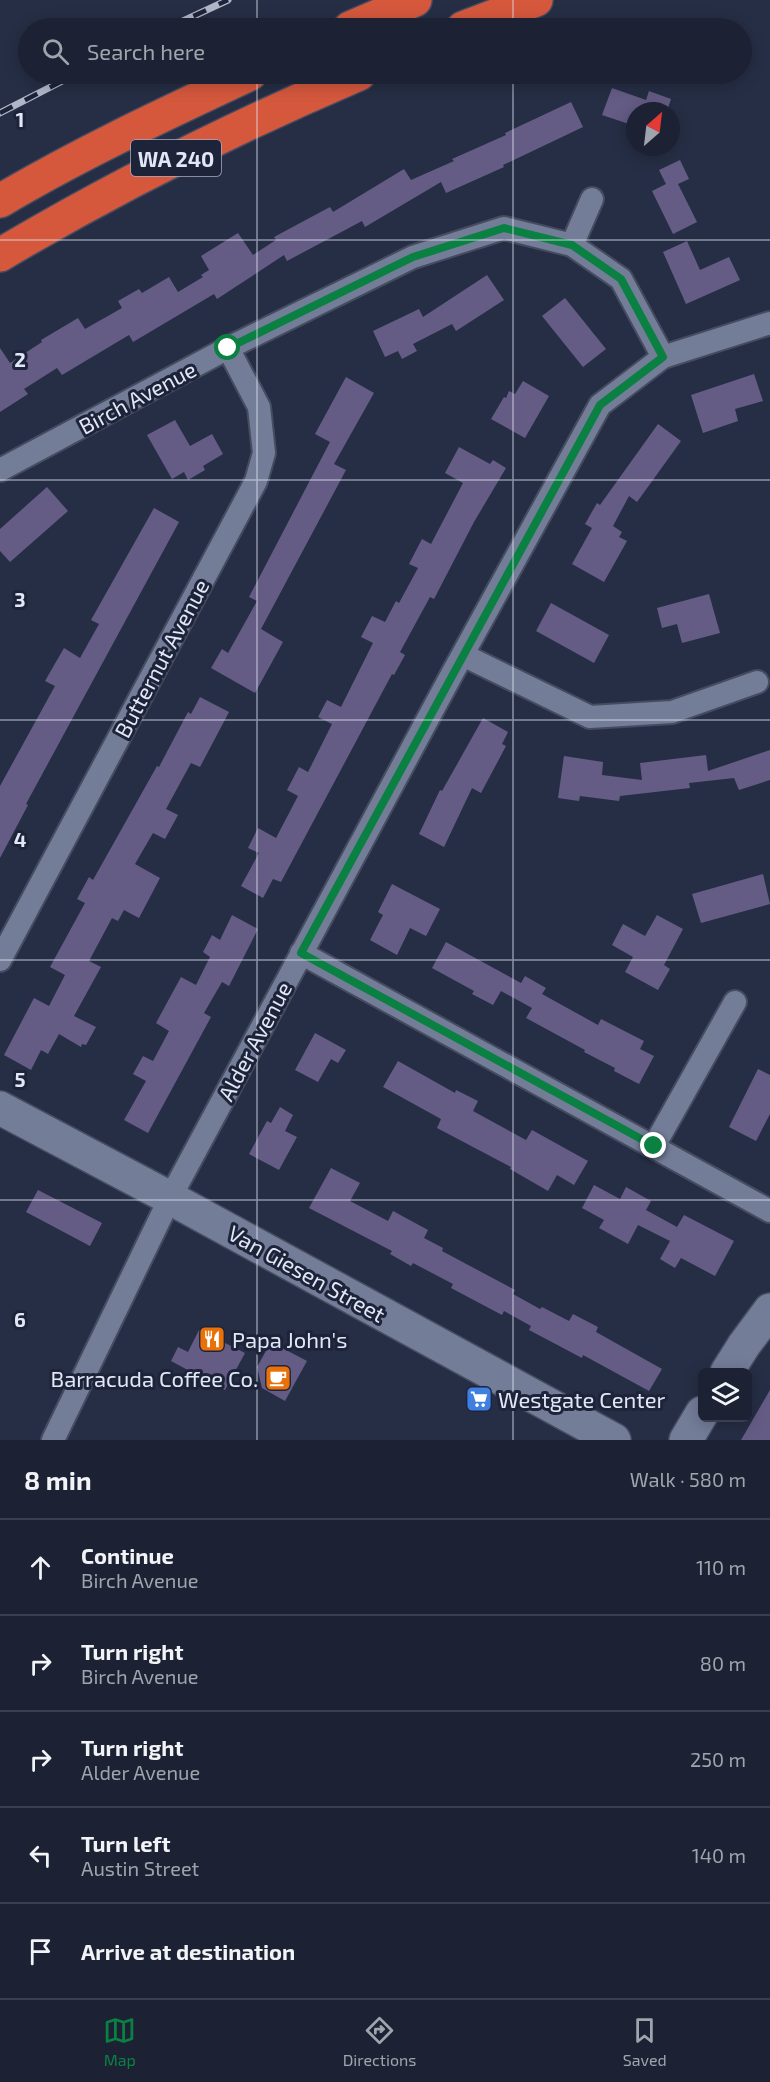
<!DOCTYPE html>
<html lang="en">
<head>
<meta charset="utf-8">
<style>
  :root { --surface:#1c2234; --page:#292f40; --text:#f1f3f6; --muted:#a0a4ac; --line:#3a3f4f; --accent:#0b8043 }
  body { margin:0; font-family:"Exo 2",sans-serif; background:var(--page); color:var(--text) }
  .controls { position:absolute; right:18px; bottom:18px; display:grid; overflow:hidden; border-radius:9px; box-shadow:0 3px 15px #0003 }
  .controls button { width:54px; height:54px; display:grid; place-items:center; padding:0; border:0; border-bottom:2px solid var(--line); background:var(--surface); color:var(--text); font:30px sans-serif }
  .compass { position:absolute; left:626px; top:102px; width:54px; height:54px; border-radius:50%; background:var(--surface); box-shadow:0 3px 15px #0003; rotate:28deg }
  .stop { position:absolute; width:18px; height:18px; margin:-14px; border:4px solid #0b8043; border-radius:50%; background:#fff }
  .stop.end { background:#0b8043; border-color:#fff; box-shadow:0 2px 6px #0008 }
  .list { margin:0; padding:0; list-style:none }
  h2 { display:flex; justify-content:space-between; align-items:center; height:78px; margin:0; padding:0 24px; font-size:26px }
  h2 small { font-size:20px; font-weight:400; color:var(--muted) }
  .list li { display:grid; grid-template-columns:39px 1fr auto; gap:18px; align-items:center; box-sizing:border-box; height:96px; padding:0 24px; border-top:2px solid var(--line) }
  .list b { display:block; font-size:22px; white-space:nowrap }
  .list p { margin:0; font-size:20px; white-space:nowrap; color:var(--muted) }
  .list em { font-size:20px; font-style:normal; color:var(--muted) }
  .icon { flex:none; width:33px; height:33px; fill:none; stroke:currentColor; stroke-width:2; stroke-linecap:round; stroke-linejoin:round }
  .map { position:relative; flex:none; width:770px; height:1440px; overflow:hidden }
  .search { position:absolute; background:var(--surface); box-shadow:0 3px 15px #0003; left:18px; right:18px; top:18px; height:66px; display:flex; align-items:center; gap:15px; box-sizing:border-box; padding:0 21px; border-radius:33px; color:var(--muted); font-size:22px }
  .sheet { height:558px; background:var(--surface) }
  nav { display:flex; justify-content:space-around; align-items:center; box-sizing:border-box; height:84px; border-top:2px solid var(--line); background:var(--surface); font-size:16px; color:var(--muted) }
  nav a { display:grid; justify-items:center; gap:3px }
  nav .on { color:var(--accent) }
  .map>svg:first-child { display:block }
</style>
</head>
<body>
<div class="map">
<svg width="770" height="1440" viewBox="0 0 770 1440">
  <rect width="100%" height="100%" fill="#262e45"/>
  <g fill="#655c85">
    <polygon points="612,88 646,100 649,91 671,99 668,108 671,109 671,111 635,111 635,126 602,115"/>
    <polygon points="571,102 583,127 503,165 504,167 446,193 441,182 365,227 362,221 287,261 284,255 217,299 214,294 133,342 129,335 62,375 57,368 24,389 28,394 0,412 0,348 10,363 42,342 41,340 78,318 85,329 122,308 118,301 139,289 142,293 169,277 178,292 203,277 201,275 209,270 201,256 238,233 253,255 276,240 274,237 330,207 333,212 404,169 411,180 454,161 452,159 506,135 505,133"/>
    <polygon points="680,160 689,179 678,184 697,222 673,234 652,191 666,184 659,170"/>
    <polygon points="687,241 700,270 729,257 740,280 686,304 663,252"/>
    <polygon points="487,275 504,300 456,331 452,324 413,344 417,351 402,359 398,351 385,357 373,331 419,309 423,317"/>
    <polygon points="565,298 606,349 583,367 542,316"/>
    <polygon points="754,374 763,401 735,409 738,421 703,433 691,395"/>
    <polygon points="346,377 374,393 334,464 346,470 261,629 283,642 255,693 211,668 222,649 228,653 257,601 249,597 330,442 315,434"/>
    <polygon points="523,381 549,396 525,438 491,419 504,397 506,398 509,391 515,394"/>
    <polygon points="175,420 190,446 212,434 223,454 203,466 205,470 188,480 184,472 172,479 147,435"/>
    <polygon points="658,424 681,441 637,502 629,496 613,526 622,532 619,537 627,541 604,582 572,564 592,528 585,524 597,503 600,505"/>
    <polygon points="459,447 490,464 493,460 506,468 474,522 434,599 430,597 400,652 405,655 394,675 392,674 281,882 273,879 263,898 241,886 259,853 248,848 258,828 276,838 298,796 287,790 299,767 308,772 332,724 318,717 327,700 341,707 373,643 361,637 372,616 385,622 396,601 399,603 418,568 409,564 422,539 431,544 463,483 445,473"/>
    <polygon points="47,487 68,511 10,562 0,551 0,529"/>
    <polygon points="154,508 179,522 26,804 28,805 0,858 0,786 55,686 45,681 64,648 80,658 99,624 91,620"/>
    <polygon points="709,594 720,633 682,643 677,624 662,628 657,608"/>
    <polygon points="551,603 609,635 594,663 536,631"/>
    <polygon points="200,697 229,712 200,767 191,763 166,809 178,815 165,839 153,833 135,864 160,878 139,918 124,910 118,921 112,918 89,961 101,967 74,1016 96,1027 86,1045 82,1044 81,1047 59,1034 48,1054 41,1050 31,1070 4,1055 34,998 49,1006 65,975 50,967 85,903 77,899 89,877 93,880 157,766 159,767 188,712 191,714"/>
    <polygon points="483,718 508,732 502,744 506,746 481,793 472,788 444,847 419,834 440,790 442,791"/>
    <polygon points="770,750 770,780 739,790 734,778 689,783 690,788 620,796 619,801 580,796 579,801 558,798 564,756 603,762 602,775 642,780 640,763 706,755 708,771"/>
    <polygon points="763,874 770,904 701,923 692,894"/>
    <polygon points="392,884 440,909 426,936 410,928 397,955 370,940 383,915 378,912"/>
    <polygon points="232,915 258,929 229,986 222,982 204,1013 211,1017 148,1133 124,1120 146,1081 133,1074 143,1056 153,1061 169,1031 156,1023 181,977 196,985 210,957 203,952 212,935 220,940"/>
    <polygon points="657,915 683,929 664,965 670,969 658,990 625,972 633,957 612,945 623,924 645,936"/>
    <polygon points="446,942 521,983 525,976 546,988 542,994 598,1025 601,1019 644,1041 640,1049 654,1056 639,1084 614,1071 615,1068 584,1052 585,1050 526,1018 532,1008 501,991 493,1005 472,994 474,991 432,968"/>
    <polygon points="315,1033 346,1050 338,1063 331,1059 318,1082 295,1070"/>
    <polygon points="398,1061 455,1093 456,1090 478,1101 473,1111 526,1140 532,1130 588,1161 574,1185 557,1175 548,1191 510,1169 511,1167 437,1128 441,1119 383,1087"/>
    <polygon points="758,1069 770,1075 770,1114 756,1141 729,1127"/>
    <polygon points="280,1107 293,1115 285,1131 297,1137 279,1170 249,1154 267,1121 271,1123"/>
    <polygon points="331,1168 360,1183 350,1201 388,1221 393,1211 428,1230 424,1238 443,1248 442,1251 515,1290 513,1294 540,1309 542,1307 569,1321 573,1314 598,1327 596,1332 662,1369 649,1391 583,1355 582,1358 529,1330 531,1326 504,1311 502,1315 451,1288 453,1284 413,1263 411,1266 390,1254 392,1251 309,1208"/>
    <polygon points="594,1185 620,1199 626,1187 651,1201 646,1210 677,1227 684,1215 734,1241 715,1276 681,1258 675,1268 660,1259 670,1241 638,1225 628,1244 599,1228 604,1220 582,1208"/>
    <polygon points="38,1190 102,1223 90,1246 26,1212"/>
    <polygon points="199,1330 245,1353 225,1390 171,1361 178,1347 188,1352"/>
    <polygon points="271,1342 307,1361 285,1401 262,1388 257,1367"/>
    <polygon points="770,1390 770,1440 741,1440"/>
  </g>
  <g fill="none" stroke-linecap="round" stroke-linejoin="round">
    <defs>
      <g id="street">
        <polyline points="572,245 592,199"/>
        <polyline points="0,470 228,348 413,257 504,228 572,245 621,279 663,357"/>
        <polyline points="463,655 590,717 672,712 757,682"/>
        <polyline points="301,953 770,1211"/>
        <polyline points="0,960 256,481 264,453 259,407 228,348"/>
        <polyline points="654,1146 735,1002"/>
        <polyline points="53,1440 170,1198 452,674 600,405 663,357 770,323"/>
      </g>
      <g id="secondary">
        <polyline points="0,1108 170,1198 614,1440"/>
        <polyline points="727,1372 744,1345 770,1310"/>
        <polyline points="686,1440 702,1413"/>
      </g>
      <g id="highway">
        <polyline points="350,28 415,0"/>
        <polyline points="463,28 536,0"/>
        <path d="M0,201C81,153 165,114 250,74"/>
        <path d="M0,255C116,186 235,127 359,74"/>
      </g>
    </defs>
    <use href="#street" stroke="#464c60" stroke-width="26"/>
    <use href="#secondary" stroke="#464c60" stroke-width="36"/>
    <use href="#highway" stroke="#464c60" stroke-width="36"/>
    <use href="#street" stroke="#737d98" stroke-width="22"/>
    <use href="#secondary" stroke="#737d98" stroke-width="33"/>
    <use href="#highway" stroke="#d5583d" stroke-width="33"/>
    <defs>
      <g id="rail">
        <polyline points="168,28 228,0"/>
        <polyline points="0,113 76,74"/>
      </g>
    </defs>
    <use href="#rail" stroke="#afb6c7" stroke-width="7"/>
    <use href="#rail" stroke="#1d243a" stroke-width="4.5" stroke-dasharray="14" stroke-linecap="butt"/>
  </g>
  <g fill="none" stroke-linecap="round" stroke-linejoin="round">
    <polyline stroke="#0b8043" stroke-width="8" points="228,348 413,257 504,228 572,245 621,279 663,357 600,405 301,953 654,1146"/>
  </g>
  <path fill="none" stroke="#e1e7f6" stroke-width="1.5" stroke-opacity="0.55" d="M257,0V28M513,0V28M257,74V1440M513,74V1440M0,240H770M0,480H770M0,720H770M0,960H770M0,1200H770"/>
  <defs>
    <symbol id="restaurant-square" viewBox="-11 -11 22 22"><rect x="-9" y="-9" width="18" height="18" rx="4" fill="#e8710a" stroke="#1d243a"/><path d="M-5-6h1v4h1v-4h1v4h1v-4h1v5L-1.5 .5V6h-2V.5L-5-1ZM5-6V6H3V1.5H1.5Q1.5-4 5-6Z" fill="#fff"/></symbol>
    <symbol id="cafe-square" viewBox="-11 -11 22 22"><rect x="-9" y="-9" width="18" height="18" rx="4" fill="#e8710a" stroke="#1d243a"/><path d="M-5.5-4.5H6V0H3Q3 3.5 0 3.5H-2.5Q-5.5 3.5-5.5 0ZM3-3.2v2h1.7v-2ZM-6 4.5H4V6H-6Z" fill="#fff"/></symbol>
    <symbol id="supermarket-square" viewBox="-11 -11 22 22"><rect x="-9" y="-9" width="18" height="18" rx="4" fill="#3f7fe0" stroke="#1d243a"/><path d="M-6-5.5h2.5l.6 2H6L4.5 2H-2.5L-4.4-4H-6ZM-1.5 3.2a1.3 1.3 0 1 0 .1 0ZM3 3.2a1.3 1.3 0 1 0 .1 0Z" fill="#fff"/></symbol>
  </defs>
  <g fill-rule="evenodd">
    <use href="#restaurant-square" x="197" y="1324" width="30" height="30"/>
    <use href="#cafe-square" x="263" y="1363" width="30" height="30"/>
    <use href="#supermarket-square" x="464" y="1384" width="30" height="30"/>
  </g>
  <g text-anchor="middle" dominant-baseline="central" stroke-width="6" stroke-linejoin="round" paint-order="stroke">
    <rect fill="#1d243a" stroke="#a6acbe" stroke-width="1.5" x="131" y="140" width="90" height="36" rx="4.5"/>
    <g font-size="21" font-weight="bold" fill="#e1e7f6">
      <text x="176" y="158">WA 240</text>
    </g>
    <g font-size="22" fill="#e1e7f6" stroke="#1d243a">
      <text transform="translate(137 397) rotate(-28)">Birch Avenue</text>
      <text transform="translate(161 658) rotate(-62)">Butternut Avenue</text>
      <text transform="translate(254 1041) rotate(-62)">Alder Avenue</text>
      <text transform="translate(307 1273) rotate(29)">Van Giesen Street</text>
    </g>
    <g font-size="22" fill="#e1e7f6" stroke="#1d243a" text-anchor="start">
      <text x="232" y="1339">Papa John's</text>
      <text x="258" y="1378" text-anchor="end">Barracuda Coffee Co.</text>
      <text x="498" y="1399">Westgate Center</text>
    </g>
  </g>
  <g font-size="20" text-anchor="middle" font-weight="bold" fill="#e1e7f6" stroke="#1d243a" stroke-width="6" stroke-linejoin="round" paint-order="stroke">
    <text x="20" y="127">1</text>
    <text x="20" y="367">2</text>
    <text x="20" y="607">3</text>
    <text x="20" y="847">4</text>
    <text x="20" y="1087">5</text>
    <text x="20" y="1327">6</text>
  </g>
</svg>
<div class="controls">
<button><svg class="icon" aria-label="layers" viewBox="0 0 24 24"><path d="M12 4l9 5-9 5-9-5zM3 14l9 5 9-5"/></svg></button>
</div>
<svg class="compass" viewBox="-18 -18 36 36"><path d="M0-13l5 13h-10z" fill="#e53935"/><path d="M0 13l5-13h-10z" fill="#a0a4ac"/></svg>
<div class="stop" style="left:228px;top:348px"></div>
<div class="stop end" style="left:654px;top:1146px"></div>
<div class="search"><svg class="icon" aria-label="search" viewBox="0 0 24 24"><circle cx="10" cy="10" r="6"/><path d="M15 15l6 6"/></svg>Search here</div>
</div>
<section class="sheet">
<h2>8 min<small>Walk · 580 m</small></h2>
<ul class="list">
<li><svg class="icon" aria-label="ahead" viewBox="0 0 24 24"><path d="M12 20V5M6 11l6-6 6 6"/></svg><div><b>Continue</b><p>Birch Avenue</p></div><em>110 m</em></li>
<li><svg class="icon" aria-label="right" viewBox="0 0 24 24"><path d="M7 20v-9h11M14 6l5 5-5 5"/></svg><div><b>Turn right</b><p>Birch Avenue</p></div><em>80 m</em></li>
<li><svg class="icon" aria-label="right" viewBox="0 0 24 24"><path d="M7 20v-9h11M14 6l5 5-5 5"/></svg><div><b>Turn right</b><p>Alder Avenue</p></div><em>250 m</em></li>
<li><svg class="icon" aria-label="left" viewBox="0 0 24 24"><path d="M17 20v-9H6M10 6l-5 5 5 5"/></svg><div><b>Turn left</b><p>Austin Street</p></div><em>140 m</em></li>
<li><svg class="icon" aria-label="arrive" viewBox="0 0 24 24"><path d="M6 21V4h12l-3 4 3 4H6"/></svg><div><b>Arrive at destination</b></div></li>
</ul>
</section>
<nav>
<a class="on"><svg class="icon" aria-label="map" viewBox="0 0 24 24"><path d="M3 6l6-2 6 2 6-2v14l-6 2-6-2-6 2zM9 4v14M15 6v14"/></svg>Map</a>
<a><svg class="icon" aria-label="directions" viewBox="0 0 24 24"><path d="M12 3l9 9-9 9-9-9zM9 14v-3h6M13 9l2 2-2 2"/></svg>Directions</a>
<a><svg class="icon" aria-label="saved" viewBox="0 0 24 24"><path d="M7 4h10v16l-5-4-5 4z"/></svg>Saved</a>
</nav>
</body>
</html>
